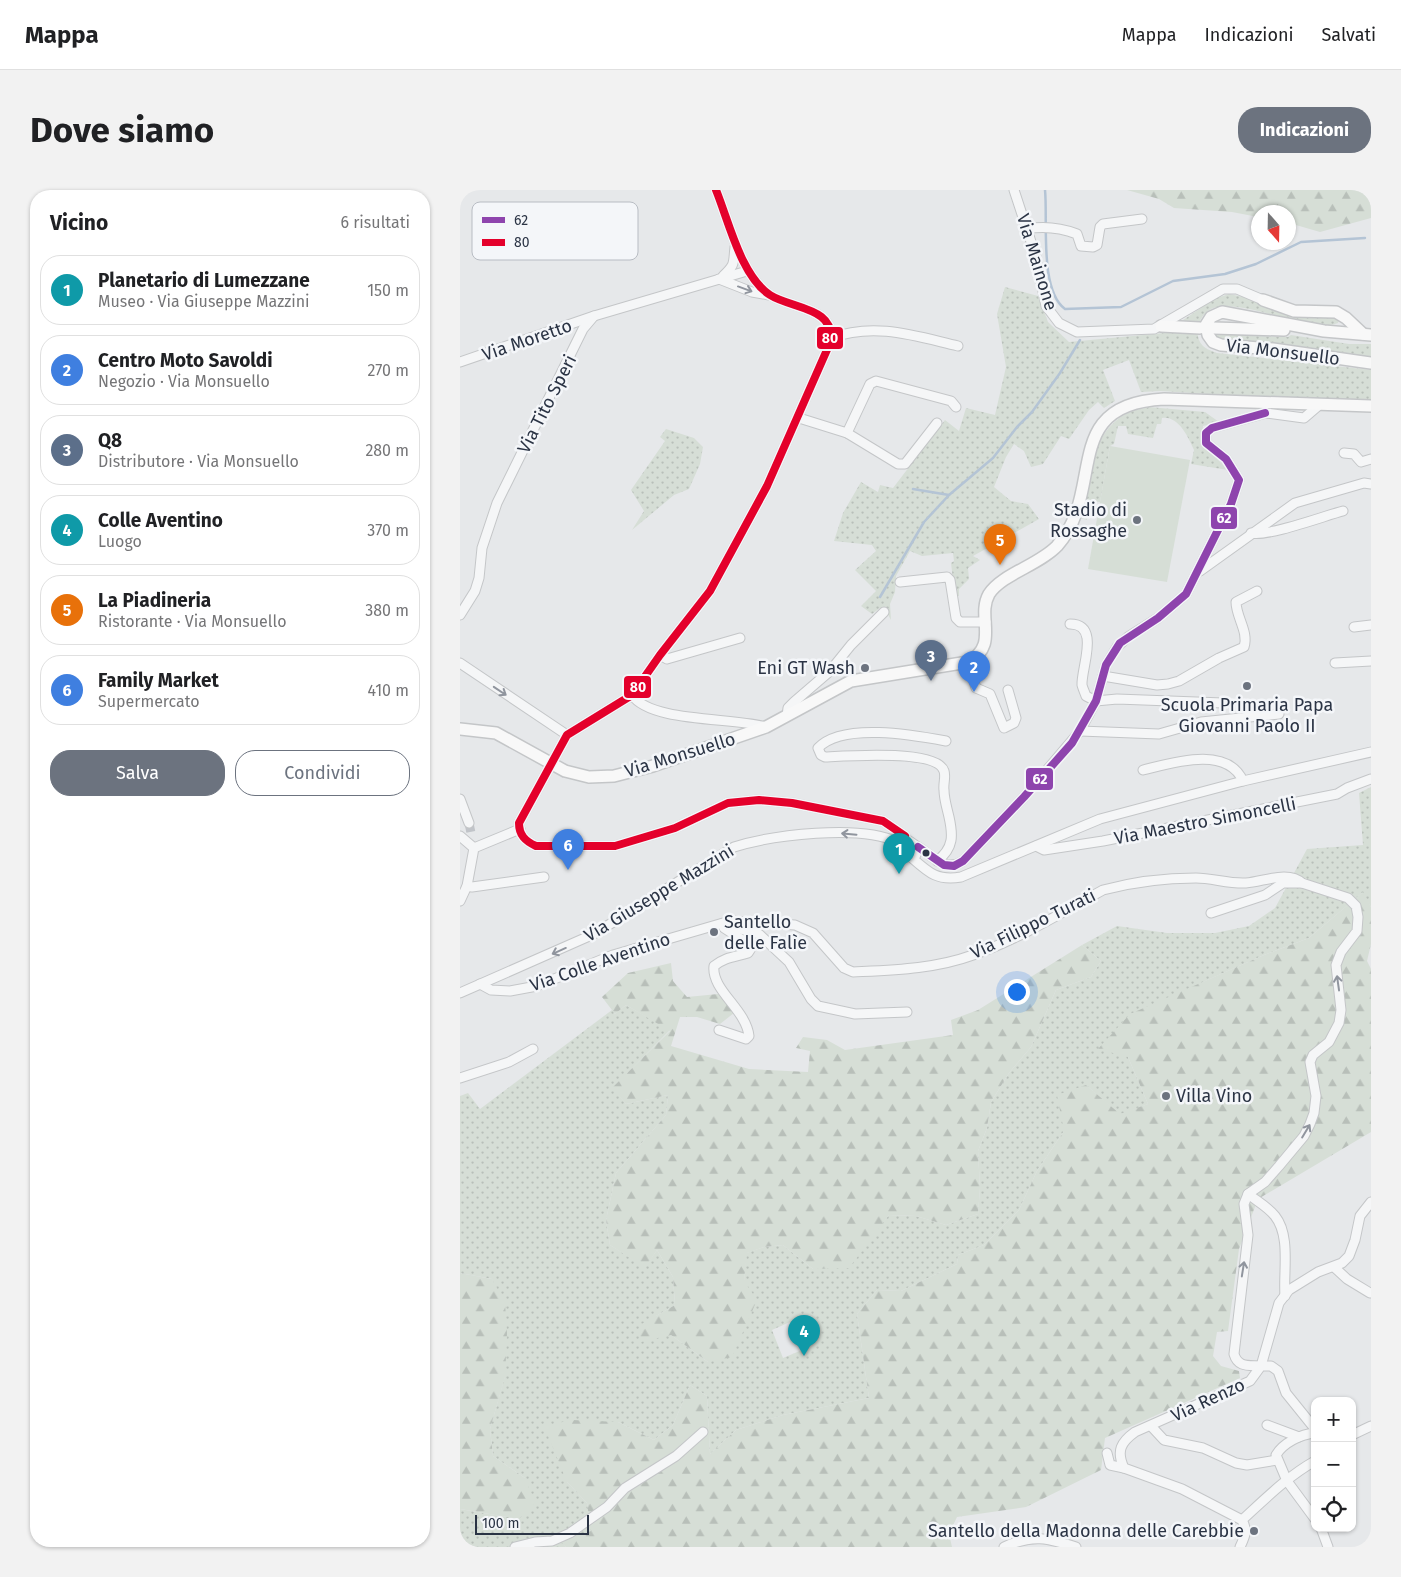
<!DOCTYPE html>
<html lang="it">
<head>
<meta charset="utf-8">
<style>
  :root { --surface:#fff; --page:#f2f2f2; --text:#202124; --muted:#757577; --line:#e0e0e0; --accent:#6c737f }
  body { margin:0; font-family:"Fira Sans",sans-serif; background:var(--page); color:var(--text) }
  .controls { position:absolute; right:15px; bottom:15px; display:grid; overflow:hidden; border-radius:10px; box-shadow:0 1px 4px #0004 }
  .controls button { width:45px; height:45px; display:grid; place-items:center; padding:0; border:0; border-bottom:1px solid var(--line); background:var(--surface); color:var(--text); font:25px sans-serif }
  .compass { position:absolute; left:791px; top:15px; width:45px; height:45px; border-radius:50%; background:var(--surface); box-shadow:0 1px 4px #0004; rotate:160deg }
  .scale { position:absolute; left:15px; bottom:12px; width:114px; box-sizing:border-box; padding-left:5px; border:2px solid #2b3445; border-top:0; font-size:14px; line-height:18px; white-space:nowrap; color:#2b3445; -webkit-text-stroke:4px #f4f6f9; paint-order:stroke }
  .you { position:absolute; left:556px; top:801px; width:18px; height:18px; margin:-12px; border:4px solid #fff; border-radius:50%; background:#1a73e8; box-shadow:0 0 0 8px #1a73e833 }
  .badge { display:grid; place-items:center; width:32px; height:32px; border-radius:50%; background:var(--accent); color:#fff; font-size:16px; font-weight:700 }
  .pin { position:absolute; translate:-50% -41px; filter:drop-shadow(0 1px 2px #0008) }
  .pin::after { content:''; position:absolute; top:26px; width:18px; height:15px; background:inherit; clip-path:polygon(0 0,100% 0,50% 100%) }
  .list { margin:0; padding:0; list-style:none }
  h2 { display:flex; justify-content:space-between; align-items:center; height:65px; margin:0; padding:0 20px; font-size:21px }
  h2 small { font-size:16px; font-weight:400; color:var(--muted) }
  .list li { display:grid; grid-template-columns:32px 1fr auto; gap:15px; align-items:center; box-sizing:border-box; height:70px; margin:0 10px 10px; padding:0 10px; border:1px solid var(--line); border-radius:20px }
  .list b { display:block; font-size:19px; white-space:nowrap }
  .list p { margin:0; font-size:16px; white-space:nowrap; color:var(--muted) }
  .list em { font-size:16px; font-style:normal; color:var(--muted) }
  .actions { display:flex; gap:10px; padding:15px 20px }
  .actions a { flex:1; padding:11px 0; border:1px solid var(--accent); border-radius:20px; text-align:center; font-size:18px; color:var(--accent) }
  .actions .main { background:var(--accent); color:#fff }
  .icon { flex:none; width:28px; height:28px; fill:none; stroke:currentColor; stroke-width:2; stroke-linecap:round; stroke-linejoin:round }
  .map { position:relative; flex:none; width:911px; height:1357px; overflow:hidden; border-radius:20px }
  header { display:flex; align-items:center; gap:30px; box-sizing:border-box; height:70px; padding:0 25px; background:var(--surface); border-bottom:1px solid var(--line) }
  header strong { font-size:24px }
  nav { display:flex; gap:28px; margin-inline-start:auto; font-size:18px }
  .intro { display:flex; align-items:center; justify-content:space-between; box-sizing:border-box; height:120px; padding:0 30px }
  h1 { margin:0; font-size:35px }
  .button { padding:12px 22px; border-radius:20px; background:var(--accent); color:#fff; font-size:18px; font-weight:700 }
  main { display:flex; gap:30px; padding:0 30px }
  aside { flex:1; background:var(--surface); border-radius:20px; box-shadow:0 1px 4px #0004 }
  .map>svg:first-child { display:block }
</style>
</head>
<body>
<header>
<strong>Mappa</strong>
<nav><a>Mappa</a><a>Indicazioni</a><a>Salvati</a></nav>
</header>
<div class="intro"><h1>Dove siamo</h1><a class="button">Indicazioni</a></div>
<main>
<aside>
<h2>Vicino<small>6 risultati</small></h2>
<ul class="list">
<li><span class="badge" style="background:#0f9aa8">1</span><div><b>Planetario di Lumezzane</b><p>Museo · Via Giuseppe Mazzini</p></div><em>150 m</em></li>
<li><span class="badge" style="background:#3f7fe0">2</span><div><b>Centro Moto Savoldi</b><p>Negozio · Via Monsuello</p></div><em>270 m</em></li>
<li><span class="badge" style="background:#5c6f8a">3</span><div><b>Q8</b><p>Distributore · Via Monsuello</p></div><em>280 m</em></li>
<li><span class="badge" style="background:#0f9aa8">4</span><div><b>Colle Aventino</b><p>Luogo</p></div><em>370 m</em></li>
<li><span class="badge" style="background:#e8710a">5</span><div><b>La Piadineria</b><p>Ristorante · Via Monsuello</p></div><em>380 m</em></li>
<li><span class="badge" style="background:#3f7fe0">6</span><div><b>Family Market</b><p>Supermercato</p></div><em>410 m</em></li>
</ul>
<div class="actions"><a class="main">Salva</a><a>Condividi</a></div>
</aside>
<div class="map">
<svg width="911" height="1357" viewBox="0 0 911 1357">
  <defs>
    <pattern id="grass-dots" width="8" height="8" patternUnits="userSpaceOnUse" patternTransform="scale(1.25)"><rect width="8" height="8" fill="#d6ded6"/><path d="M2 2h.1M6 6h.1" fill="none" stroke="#b8bfb9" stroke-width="1.8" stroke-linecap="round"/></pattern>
    <pattern id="forest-firs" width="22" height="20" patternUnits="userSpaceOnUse" patternTransform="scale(1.25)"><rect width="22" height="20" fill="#d6ded6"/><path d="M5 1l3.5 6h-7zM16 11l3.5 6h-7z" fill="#b8bfb9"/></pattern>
  </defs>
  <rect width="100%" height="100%" fill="#e6e8ea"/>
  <g fill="url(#grass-dots)" fill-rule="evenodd">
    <path d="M545,97L578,106L588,132L609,152L704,143L754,109L769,104L871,125L879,129L878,133C851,144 791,111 757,117C740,120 731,144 743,156C747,160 753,161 757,163L911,180V211L793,207L701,201L681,202L669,170L643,180L655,211L644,218L638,212L629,220L609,249L601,246L583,274L571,277L564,261L554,254L546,267L534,297L551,311L568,314L579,329L513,366L520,370L508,378L509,389L499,399V406H495L491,373L494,371L493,363L462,366L450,361L436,386L435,402L430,414L431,430L425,419L420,418L412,424L401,416L416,401L395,380L416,361L412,355L374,351L383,323L401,292L418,302L420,295L433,298L485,230L499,241L506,218L535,225L546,177L537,124Z"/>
    <polygon points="764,132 789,137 792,146 828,147 831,145 889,154 911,154 911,168 831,155 757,149 753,143 756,136"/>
    <path d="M689,217L745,222L759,232L743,236C741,255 756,267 768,280L731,274L734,260C728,247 719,226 702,228L701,234H697L693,248L668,244L666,236H658L654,254L650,256L640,312L630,311L627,330L620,328C628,293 630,243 666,224C673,220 682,219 689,217Z"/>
    <polygon points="206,239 234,248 243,257 240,274 229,299 214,305 172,340 184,321 171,300 205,251 200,247"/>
    <path d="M911,597V717L902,703L849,748L804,765L743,792L668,867L688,914L660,925L626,895L604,941L577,981L559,1020L524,1055L498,1065L497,1074L441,1101L417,1100L397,1124L409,1208L323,1225L276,1240L250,1264L247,1206L230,1195L213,1235L194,1250L158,1232L107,1292L127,1313L132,1341L102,1352L106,1357H0V1319L59,1329L65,1288L33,1266L30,1239L45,1186L32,1089L0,1083V906L8,903L20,919L152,820L155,824L166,815L210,840L153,898L166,914L208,905L206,925L156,983L146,1030L150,1055L185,1077L197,1060L213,1087L215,1115L196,1126L211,1145L248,1172L284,1091L286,1063L304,1057L323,1055L353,1079L413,1044L429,1025L456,1026L486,1035L518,1024L520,998L518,961L527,938L531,912L549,883L571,857L596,800L631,787L641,771L622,755L657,736L707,743H755L789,736L815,718L847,659L903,655L899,603ZM330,1132L342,1160L323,1168L312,1140Z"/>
  </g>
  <g fill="url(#forest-firs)">
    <polygon points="667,0 911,0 911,28 860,42 829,33 828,22 798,22 798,27 772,22 714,18 699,9"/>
    <polygon points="903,702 911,717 911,754 907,771 911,779 911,942 798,1009 779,1059 768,1141 757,1142 753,1166 761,1176 779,1181 780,1188 645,1248 641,1280 566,1317 497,1327 489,1344 492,1357 106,1357 101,1352 131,1341 127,1313 107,1292 84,1236 112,1230 158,1232 194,1250 213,1235 230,1195 247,1206 250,1264 276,1240 323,1225 409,1208 397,1124 417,1100 441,1101 497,1074 498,1065 524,1055 559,1020 577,981 604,941 597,905 626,895 660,924 688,914 668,867 638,859 670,824 804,765 849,748"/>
    <polygon points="622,755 641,771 631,787 596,800 571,857 549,883 531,912 527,938 518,961 520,998 518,1024 486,1035 456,1026 429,1025 389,1078 353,1079 323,1055 304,1057 287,1063 284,1091 297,1110 272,1167 248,1172 211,1145 180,1152 180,1135 215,1115 213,1087 197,1060 185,1078 150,1055 146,1030 156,983 206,925 208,905 166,914 152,898 210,841 166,815 155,824 142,807 168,783 211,773 213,791 227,807 258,804 274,823 260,834 237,827 220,827 211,856 289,879 348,882 350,861 336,858 343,847 367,850 385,860 493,845 491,830 518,820"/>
    <polygon points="0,1083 32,1089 45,1113 47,1143 45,1187 30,1239 33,1266 65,1288 75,1313 59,1329 0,1319"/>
  </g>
  <polygon fill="#d6ded6" points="650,256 730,270 707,392 628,379"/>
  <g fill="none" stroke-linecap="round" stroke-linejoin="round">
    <g stroke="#b4c4d5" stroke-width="2.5">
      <path d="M585,0C588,30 579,100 605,119L661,117L713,91L765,84L796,74L841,52L905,48"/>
      <polyline points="453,299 489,305 533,268 557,237 572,222 600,183 620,150"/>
      <polyline points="420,407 464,332 489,305"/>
    </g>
    <polyline stroke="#c1c4c9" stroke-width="9" stroke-dasharray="9 4.5" stroke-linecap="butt" points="9,633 11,643"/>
    <defs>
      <g id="street">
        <path d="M256,0C269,32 281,86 310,105C332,119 377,117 370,153L307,296L250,401L200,465L172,505L107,545L59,633C59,645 65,651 76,656H155L215,638L268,613L299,610L332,613L423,631L445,646"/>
        <polyline points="554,0 576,67 586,116 599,133 617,142 694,139 763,99 777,99 803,110"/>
        <path d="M567,39C584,36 601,38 617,44L621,56L633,57L637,55L640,37L643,34L682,29"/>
        <path d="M263,86C276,74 273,73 275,57"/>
        <polyline points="259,89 292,102 309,105"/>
        <path d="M371,148C415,132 455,146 498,156"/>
        <polyline points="0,172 134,126 287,81"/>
        <polyline points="339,228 387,243 438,274 445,274 477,233"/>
        <polyline points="387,243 410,194 416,191 491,211 496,217"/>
        <polyline points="884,263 894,264 901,272 911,269"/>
        <path d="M791,343C808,347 864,326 883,321"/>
        <polyline points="740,381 835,313 904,293 911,294"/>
        <polyline points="440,392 487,387 490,390 496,428 500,432 526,432"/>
        <polyline points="0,425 15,401 19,388 22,358 37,313 123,139 134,126"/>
        <path d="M610,434C641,434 621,478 622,495C623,499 625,503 626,506L636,511L657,509L763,513"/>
        <polyline points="894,437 911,435"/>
        <polyline points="200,465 207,469 280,448"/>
        <polyline points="508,472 516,498 530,504 544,538 554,533 556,528 548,500"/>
        <polyline points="0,473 107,545"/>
        <polyline points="875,473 911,471"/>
        <path d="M643,486L697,495L708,494L719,491L759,468L784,457C789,442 776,427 776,412L797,401"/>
        <path d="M172,505C191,533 274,527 306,537"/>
        <polyline points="327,526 328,518 334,512 370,481 391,455 424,422"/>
        <polyline points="620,541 699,544 741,532 819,524"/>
        <path d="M683,580C712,573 767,555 783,591"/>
        <polyline points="0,609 9,633"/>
        <polyline points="0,646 14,658"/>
        <polygon points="442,646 458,657 456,665 451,667 437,654 438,648"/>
        <polyline points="576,656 584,660 643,651 877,604 887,598 911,589"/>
        <path d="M458,657C473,666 485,683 503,671L564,607L620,541L636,511L646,475L657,457L668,447L698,428L726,404L771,314L779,290L766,269L746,253V243L752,238L806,223L844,228L858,216"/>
        <path d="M451,667C469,683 477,691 501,687L640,629L783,591L911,562"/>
        <path d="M477,671C494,658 493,645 489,627C487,618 484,609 484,600C483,594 486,587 484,581C477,559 385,566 365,567L361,565L358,558C382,532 454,545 486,551"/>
        <polyline points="7,696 12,697 84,687"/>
        <polyline points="0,711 7,696 14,658 60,639"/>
        <polyline points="751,723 805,705 823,693 842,693"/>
        <polyline points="261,734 299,744 329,772 351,809 358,816 395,824 447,822"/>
        <path d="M20,794L31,800L50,801L77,796L153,765L270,731L335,735L353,743L384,778L393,782C433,780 475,779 513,765C559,749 601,723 643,700C673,692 705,688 736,688C752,688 769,694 786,693C803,692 828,680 842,693L888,708L896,716L898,727L897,741L881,762L876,775L881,820L879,833L869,852L853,865L850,872L856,906L854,923L850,934L844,946L819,976L805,992L788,1004L784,1014L788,1045L774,1164C778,1178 789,1175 801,1176L819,1113L829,1100L858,1082L882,1073L889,1066L895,1050L900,1026L911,1012"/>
        <path d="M0,803L134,744L274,657C312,645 400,634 437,652"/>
        <path d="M259,840L286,849L289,846C286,819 251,800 254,776C265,767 275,767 288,763L290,760L284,751L264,738"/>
        <polyline points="0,888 49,872 73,859"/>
        <path d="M788,1004C797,1011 808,1017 815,1026C831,1046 823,1082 825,1106"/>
        <polyline points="874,1077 887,1089 910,1103"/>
        <polyline points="807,1235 839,1247"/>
        <polyline points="691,1236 704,1250 743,1258 776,1273 787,1275 817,1270"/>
        <path d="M855,1243C841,1244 823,1253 816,1265L827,1291L855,1329"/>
        <polyline points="892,1245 911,1236"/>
        <polyline points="647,1263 650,1275 664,1278"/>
        <path d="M782,1330L722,1299L664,1278C656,1261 661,1252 675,1242L790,1191L801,1176H811L818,1181L826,1203L855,1239"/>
        <polyline points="861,1338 868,1357"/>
        <polyline points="55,1357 75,1352 92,1351 110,1343 147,1317 165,1298 216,1266 243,1242"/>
        <path d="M544,1357C573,1344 587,1348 616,1357"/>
        <path d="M780,1357C785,1346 788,1341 782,1330C805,1309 828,1286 855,1271"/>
      </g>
      <g id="secondary">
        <polyline points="803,110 834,121 876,122 886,128 903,144"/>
        <polyline points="701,136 740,138"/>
        <polyline points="753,138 824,140"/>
        <polyline points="911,145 864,141 762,122 751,127 746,135 748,145 753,152 761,155 813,159 911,173"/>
        <path d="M0,539L36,543L105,581L129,587L154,586L193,576L306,537L391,491L508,472C540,455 516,427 529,404C542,384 579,375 597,356C647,300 598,214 704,209L911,216"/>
      </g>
    </defs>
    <use href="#street" stroke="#c4c6c8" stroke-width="11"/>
    <use href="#secondary" stroke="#c4c6c8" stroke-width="14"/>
    <use href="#street" stroke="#f5f6f7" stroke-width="9"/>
    <use href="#secondary" stroke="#f8f8f8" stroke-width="11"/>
    <defs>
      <polyline id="bus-1" points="458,657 484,675 494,676 503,671 564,607 612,553 636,511 646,475 660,453 698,428 726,404 771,314 779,290 766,269 746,253 746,243 752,238 805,223"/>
      <path id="bus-2" d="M256,0C269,32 281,86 310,105C332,119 377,117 370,153L307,296L250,401L200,465L172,505L107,545L59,633C59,645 65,651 76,656H155L215,638L268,613L299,610L332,613L423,631L445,646"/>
    </defs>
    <use href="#bus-1" stroke="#f4f6f9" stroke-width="11"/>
    <use href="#bus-2" stroke="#f4f6f9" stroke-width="11"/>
    <use href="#bus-1" stroke="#8e44ad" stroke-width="8"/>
    <use href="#bus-2" stroke="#e4002b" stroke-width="8"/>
  </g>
  <defs><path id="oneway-shaft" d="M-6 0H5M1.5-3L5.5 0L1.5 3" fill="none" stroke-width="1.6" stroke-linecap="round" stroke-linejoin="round" transform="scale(1.25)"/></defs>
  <g stroke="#90959e">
    <use href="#oneway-shaft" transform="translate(285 99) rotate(20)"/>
    <use href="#oneway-shaft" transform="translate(40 501) rotate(34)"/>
    <use href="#oneway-shaft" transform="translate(389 644) rotate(-175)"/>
    <use href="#oneway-shaft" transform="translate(99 761) rotate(156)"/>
    <use href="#oneway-shaft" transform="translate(878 793) rotate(-98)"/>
    <use href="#oneway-shaft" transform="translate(846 941) rotate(-59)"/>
    <use href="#oneway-shaft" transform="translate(783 1079) rotate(-81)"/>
  </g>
  <g fill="#6c737f" stroke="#f4f6f9" stroke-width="2">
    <circle cx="677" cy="330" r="5"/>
    <circle cx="405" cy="478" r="5"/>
    <circle cx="787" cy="496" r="5"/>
    <circle cx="254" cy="742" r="5"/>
    <circle cx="706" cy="906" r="5"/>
    <circle cx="794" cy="1341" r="5"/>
  </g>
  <circle fill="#2b3445" stroke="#f4f6f9" stroke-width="2" cx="466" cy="663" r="4.5"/>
  <g text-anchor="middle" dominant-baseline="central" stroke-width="5" stroke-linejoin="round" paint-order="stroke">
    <g font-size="18" fill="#2b3445" stroke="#f4f6f9">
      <text transform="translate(577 72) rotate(73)">Via Mainone</text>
      <text transform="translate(67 150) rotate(-19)">Via Moretto</text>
      <text transform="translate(823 162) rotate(7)">Via Monsuello</text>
      <text transform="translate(87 214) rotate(-63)">Via Tito Speri</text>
      <text transform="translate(220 565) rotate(-17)">Via Monsuello</text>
      <text transform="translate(745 631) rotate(-11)">Via Maestro Simoncelli</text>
      <text transform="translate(199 703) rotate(-31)">Via Giuseppe Mazzini</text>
      <text transform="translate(573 734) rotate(-26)">Via Filippo Turati</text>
      <text transform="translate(140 772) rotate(-19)">Via Colle Aventino</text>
      <text transform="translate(748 1210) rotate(-25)">Via Renzo</text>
    </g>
    <g font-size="18" fill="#2b3445" stroke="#f4f6f9" text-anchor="end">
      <text x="667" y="320">Stadio di<tspan x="667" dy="21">Rossaghe</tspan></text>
      <text x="395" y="478">Eni GT Wash</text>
      <text x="787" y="515" text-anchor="middle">Scuola Primaria Papa<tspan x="787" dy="21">Giovanni Paolo II</tspan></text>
      <text x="264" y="732" text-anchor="start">Santello<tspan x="264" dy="21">delle Falìe</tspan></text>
      <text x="716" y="906" text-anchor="start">Villa Vino</text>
      <text x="784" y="1341">Santello della Madonna delle Carebbie</text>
    </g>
  </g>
  <rect x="12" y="12" width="166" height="58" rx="8" fill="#f4f6f9" stroke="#b8bcc3" stroke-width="1"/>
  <rect x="22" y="27" width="23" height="6" fill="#8e44ad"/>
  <rect x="22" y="49" width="23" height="7" fill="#e4002b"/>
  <g font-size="14" fill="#2b3445">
    <text x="54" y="35">62</text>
    <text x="54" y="57">80</text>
  </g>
  <g stroke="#f4f6f9" stroke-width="2">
    <rect x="356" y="136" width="28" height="24" rx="5" fill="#e4002b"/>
    <rect x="750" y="316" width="28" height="24" rx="5" fill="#8e44ad"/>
    <rect x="163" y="485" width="29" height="24" rx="5" fill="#e4002b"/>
    <rect x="565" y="577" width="29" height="24" rx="5" fill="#8e44ad"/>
  </g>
  <g font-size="14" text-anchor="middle" font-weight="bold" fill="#fff">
    <text x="370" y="153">80</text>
    <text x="764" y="333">62</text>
    <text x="178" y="502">80</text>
    <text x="580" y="594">62</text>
  </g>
</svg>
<div class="controls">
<button>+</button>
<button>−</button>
<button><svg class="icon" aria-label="locate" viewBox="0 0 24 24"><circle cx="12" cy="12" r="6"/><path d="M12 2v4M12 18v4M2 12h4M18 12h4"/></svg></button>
</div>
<svg class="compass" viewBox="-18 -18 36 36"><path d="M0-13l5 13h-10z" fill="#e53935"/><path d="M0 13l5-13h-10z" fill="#757577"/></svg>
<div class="scale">100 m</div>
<div class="you"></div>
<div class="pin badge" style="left:439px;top:684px;background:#0f9aa8">1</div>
<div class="pin badge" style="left:514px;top:502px;background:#3f7fe0">2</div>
<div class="pin badge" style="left:471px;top:491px;background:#5c6f8a">3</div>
<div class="pin badge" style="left:344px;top:1166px;background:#0f9aa8">4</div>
<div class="pin badge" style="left:540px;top:375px;background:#e8710a">5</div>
<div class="pin badge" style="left:108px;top:680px;background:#3f7fe0">6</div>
</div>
</main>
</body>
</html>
